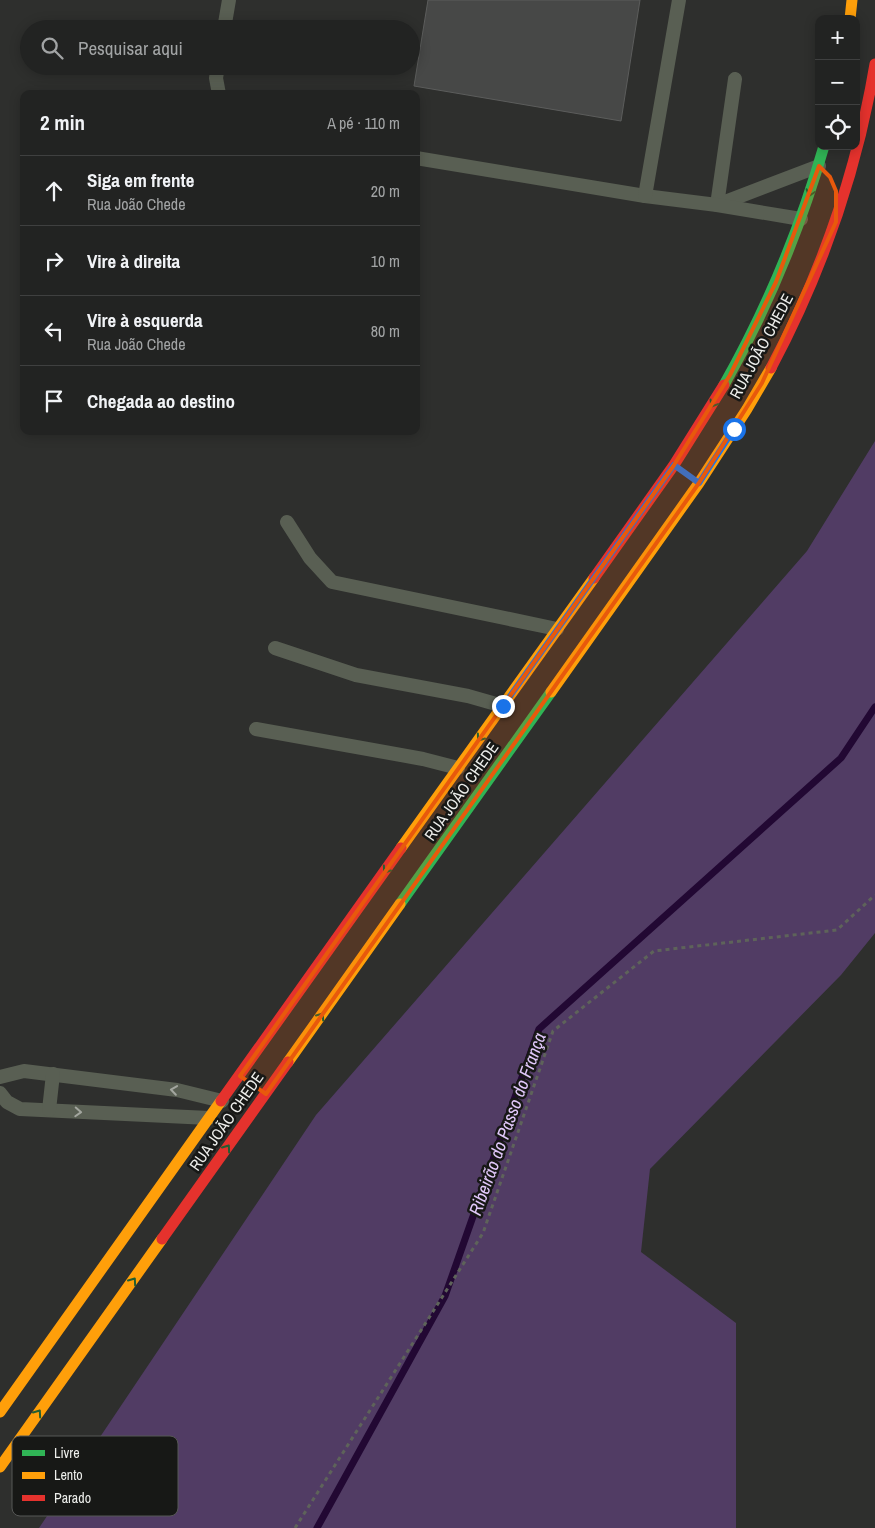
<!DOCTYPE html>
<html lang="pt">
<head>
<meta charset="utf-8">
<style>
  :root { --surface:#222322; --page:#2e2f2f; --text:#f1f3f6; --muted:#a2a4a5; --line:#3f4040 }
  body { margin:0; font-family:"Archivo Narrow",sans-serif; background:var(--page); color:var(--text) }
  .controls { position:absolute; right:15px; top:15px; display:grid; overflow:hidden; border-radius:10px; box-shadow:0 2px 12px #0003 }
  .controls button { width:45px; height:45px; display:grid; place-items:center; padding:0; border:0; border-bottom:1px solid var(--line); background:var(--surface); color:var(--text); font:25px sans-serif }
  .stop { position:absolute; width:15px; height:15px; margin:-11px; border:4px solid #1a73e8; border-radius:50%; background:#fff }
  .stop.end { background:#1a73e8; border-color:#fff; box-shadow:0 1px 5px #0008 }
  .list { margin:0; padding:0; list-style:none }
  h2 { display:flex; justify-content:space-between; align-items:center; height:65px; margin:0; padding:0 20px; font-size:21px }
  h2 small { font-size:16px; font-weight:400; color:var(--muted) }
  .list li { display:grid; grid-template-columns:32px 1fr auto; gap:15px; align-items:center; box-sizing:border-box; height:70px; padding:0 20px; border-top:1px solid var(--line) }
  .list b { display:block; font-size:19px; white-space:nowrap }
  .list p { margin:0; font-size:16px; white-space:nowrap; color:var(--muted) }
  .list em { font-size:16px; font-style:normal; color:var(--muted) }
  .icon { flex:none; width:28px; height:28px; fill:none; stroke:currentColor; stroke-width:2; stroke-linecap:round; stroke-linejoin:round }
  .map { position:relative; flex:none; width:875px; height:1528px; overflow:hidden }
  .search { position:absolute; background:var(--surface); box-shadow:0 2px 12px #0003; left:20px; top:20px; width:400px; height:55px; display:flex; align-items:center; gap:12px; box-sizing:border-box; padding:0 18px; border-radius:28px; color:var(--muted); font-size:19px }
  .panel { position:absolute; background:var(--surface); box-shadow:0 2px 12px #0003; left:20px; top:90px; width:400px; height:345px; border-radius:10px }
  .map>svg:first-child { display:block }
</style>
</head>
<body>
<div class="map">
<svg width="875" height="1528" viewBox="0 0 875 1528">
  <rect width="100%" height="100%" fill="#2e2f2d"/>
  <polygon fill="#513c64" points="875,441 875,933 841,975 650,1169 641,1252 736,1323 736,1528 39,1528 316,1115 807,551"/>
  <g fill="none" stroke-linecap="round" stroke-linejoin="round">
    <polyline stroke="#220833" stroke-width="7" points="317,1528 445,1296 539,1029 841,758 875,707"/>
  </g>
  <polygon fill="#474847" stroke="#5c5d5c" points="428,0 640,0 621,121 414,86"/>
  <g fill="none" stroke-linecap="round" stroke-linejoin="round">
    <polyline stroke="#5e635a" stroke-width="3" stroke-dasharray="4 4" stroke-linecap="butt" points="295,1528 483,1233 553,1031 654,951 837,930 875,895"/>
    <g stroke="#595f53" stroke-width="14">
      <polyline points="224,29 229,0"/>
      <polyline points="218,66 216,78 219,94"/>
      <polyline points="735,79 717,205 819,166"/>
      <polyline points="416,158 645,196 717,205 801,219"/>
      <polyline points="645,196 679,0"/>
      <polyline points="287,522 310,558 332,582 557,629"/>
      <polyline points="275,648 356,675 468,696 503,706"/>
      <polyline points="256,729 423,759 458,768"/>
      <polyline points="0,1077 24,1071 177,1090 222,1101"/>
      <polyline points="0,1093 7,1102 20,1109 209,1118"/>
      <polyline points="49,1110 53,1074"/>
    </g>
    <g stroke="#30b455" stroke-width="11">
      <path d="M724,385C767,309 800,229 824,146"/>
      <polyline points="400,904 551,692"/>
    </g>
    <g stroke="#ff9f0a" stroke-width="11">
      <polyline points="850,19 852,0"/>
      <polyline points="551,692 699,483 747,409 771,368"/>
      <polyline points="401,848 594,578"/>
      <polyline points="288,1062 400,904"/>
      <polyline points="0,1412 221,1101"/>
      <polyline points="0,1467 162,1239"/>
    </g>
    <g stroke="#e5322d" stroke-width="11">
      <path d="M771,368C822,272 857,171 875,64"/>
      <polyline points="594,578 674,465 724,385"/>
      <polyline points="221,1101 401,848"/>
      <polyline points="162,1239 288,1062"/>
    </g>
  </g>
  <defs><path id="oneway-chevron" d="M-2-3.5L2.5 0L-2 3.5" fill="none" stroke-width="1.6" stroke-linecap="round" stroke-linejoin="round" transform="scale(1.25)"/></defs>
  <g stroke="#225e32">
    <use href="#oneway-chevron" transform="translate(810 193) rotate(108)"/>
    <use href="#oneway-chevron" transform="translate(713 404) rotate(121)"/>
    <use href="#oneway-chevron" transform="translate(480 738) rotate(125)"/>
    <use href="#oneway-chevron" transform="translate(386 870) rotate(125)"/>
    <use href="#oneway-chevron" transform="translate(321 1016) rotate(-55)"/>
    <use href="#oneway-chevron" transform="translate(227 1148) rotate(-55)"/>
    <use href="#oneway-chevron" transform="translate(133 1281) rotate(-55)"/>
    <use href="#oneway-chevron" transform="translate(38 1413) rotate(-55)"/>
  </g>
  <g stroke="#a3a69f">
    <use href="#oneway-chevron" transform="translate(174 1090) rotate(-172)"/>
    <use href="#oneway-chevron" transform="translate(78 1112) rotate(3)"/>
  </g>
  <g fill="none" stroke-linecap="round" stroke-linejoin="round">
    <polyline stroke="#1a73e8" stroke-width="6" points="503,706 674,465 699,483 734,429"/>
  </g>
  <path fill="#e8590c" fill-opacity="0.2" stroke="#e8590c" stroke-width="4" stroke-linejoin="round" d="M819,166L830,177L836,191V222L762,383L699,483L266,1094L240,1076L674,465L730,375L776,282Z"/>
  <g text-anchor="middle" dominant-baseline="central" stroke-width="5" stroke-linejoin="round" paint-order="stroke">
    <g font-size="16" fill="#edeeeb" stroke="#171816">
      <text transform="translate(761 346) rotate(-62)">RUA JOÃO CHEDE</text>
      <text transform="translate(461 791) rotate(-55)">RUA JOÃO CHEDE</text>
      <text transform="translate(226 1121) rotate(-55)">RUA JOÃO CHEDE</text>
    </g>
    <g font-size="18" font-style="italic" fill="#e1c8fa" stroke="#171816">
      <text transform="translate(507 1124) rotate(-70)">Ribeirão do Passo do França</text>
    </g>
  </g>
  <rect x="12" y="1436" width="166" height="80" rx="8" fill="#171816" stroke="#575856" stroke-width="1"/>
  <rect x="22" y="1450" width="23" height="6" fill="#30b455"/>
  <rect x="22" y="1472" width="23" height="7" fill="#ff9f0a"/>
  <rect x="22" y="1495" width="23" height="6" fill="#e5322d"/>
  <g font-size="14" fill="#edeeeb">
    <text x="54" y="1458">Livre</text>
    <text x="54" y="1480">Lento</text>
    <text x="54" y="1503">Parado</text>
  </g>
</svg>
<div class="controls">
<button>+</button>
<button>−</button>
<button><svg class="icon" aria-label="locate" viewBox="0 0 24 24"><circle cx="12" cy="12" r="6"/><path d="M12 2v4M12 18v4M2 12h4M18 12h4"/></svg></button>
</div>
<div class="stop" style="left:734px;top:429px"></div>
<div class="stop end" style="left:503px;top:706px"></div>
<div class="search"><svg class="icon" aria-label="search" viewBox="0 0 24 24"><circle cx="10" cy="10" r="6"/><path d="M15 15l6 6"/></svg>Pesquisar aqui</div>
<section class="panel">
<h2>2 min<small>A pé · 110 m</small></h2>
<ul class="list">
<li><svg class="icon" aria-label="ahead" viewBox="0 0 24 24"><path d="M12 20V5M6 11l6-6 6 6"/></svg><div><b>Siga em frente</b><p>Rua João Chede</p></div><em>20 m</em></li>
<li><svg class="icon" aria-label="right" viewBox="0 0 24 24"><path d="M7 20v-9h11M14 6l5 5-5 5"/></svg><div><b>Vire à direita</b></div><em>10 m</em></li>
<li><svg class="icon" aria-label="left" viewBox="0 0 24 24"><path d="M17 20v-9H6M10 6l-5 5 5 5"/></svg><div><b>Vire à esquerda</b><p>Rua João Chede</p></div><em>80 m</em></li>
<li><svg class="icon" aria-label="arrive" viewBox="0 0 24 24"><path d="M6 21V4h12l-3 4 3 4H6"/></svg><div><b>Chegada ao destino</b></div></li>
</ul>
</section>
</div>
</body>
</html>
